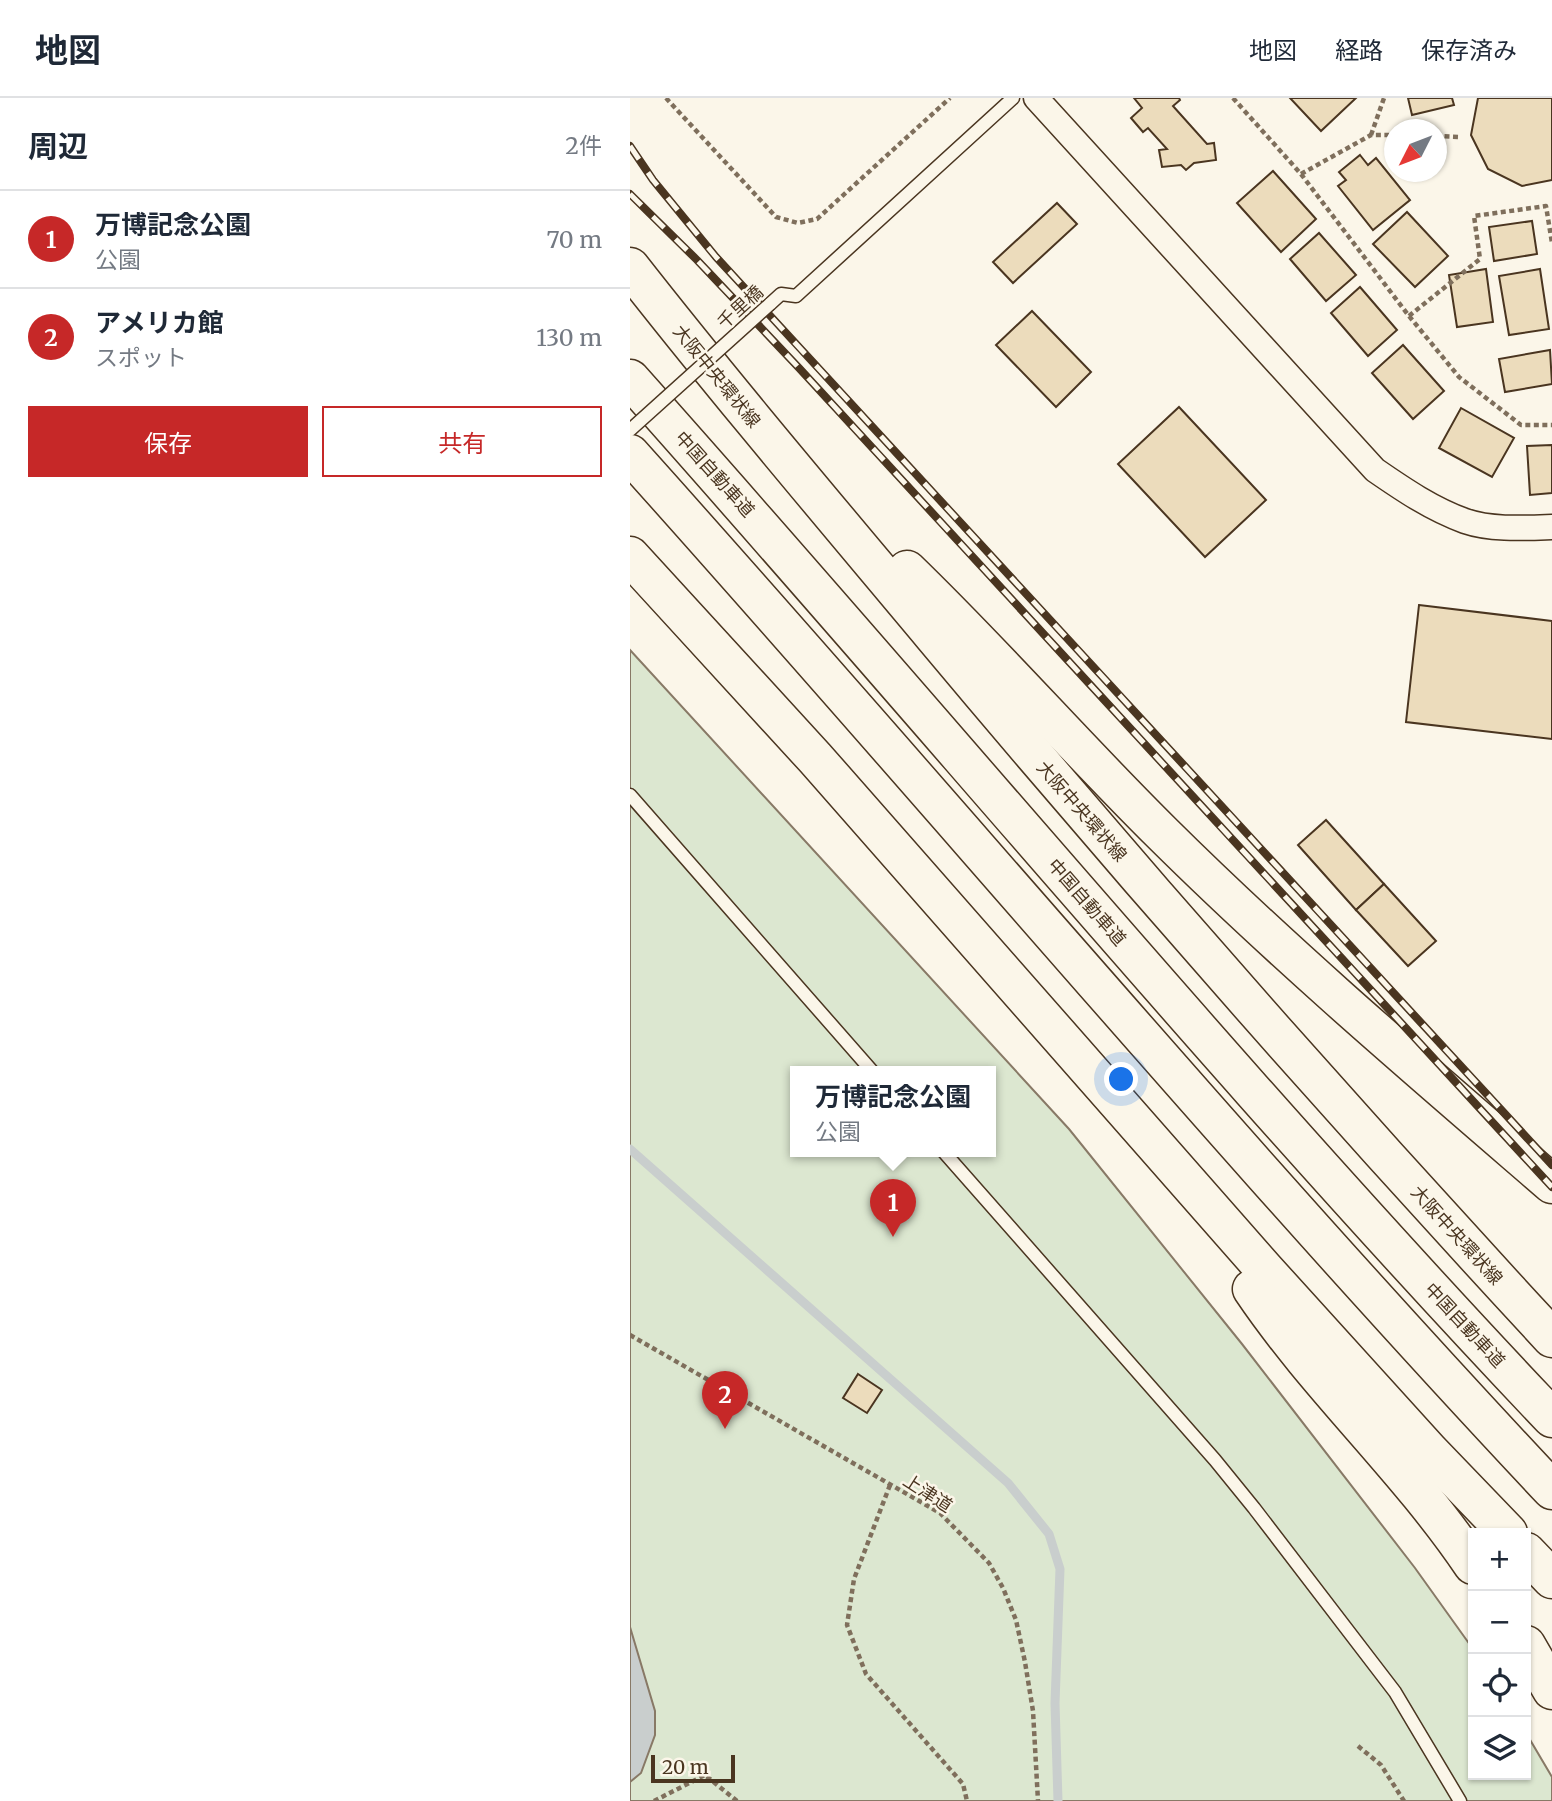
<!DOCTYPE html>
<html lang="ja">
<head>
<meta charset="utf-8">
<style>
  :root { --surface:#fff; --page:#f6f6f7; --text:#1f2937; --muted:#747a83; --line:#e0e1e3; --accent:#c62828 }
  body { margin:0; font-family:Merriweather,"Noto Sans JP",serif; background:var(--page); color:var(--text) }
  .controls { position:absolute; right:21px; bottom:21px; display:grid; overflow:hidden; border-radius:0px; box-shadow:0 2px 5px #0004 }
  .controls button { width:63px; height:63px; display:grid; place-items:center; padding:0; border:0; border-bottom:2px solid var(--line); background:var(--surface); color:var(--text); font:35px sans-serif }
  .compass { position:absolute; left:754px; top:21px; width:63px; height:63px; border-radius:50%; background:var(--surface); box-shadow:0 2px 5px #0004; rotate:228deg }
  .scale { position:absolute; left:21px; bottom:18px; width:84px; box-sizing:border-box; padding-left:7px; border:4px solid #4a3520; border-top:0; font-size:19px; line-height:24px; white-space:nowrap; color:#4a3520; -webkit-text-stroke:5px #fbf6e9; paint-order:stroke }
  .you { position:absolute; left:492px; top:982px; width:24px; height:24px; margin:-18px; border:5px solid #fff; border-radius:50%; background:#1a73e8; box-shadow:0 0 0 10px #1a73e833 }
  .badge { display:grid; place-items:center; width:46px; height:46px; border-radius:50%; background:var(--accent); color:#fff; font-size:23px; font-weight:700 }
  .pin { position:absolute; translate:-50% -58px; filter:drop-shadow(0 2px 4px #0008) }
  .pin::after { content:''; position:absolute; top:37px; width:24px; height:21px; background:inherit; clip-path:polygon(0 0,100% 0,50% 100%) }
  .popup { position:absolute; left:160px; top:968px; width:206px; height:91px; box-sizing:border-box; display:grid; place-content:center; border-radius:0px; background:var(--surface); filter:drop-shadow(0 2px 5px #0005); font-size:23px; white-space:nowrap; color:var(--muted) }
  .popup b { font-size:26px; color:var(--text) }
  .popup::after { content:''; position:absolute; left:50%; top:100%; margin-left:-14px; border:14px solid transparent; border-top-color:var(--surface) }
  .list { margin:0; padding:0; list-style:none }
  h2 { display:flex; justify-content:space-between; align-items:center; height:91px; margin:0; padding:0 28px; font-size:30px }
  h2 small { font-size:23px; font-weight:400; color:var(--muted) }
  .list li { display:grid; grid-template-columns:46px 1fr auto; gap:21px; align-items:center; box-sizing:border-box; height:98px; padding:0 28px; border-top:2px solid var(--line) }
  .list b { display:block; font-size:26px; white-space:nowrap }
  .list p { margin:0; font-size:23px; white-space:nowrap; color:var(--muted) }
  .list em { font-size:23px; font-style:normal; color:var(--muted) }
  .actions { display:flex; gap:14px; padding:21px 28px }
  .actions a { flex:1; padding:16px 0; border:2px solid var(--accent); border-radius:0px; text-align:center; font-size:24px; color:var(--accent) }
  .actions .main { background:var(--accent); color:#fff }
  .icon { flex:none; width:38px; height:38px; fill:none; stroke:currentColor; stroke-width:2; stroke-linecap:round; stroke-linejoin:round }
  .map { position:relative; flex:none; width:922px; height:1703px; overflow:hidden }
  header { display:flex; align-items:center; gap:42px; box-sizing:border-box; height:98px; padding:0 35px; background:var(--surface); border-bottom:2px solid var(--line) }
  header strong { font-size:33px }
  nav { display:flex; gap:38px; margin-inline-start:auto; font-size:24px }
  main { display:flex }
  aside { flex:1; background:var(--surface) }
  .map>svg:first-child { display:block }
</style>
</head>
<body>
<header>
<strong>地図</strong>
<nav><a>地図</a><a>経路</a><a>保存済み</a></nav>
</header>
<main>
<aside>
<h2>周辺<small>2件</small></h2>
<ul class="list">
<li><span class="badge">1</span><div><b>万博記念公園</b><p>公園</p></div><em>70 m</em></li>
<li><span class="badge">2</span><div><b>アメリカ館</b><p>スポット</p></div><em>130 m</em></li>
</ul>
<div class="actions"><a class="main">保存</a><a>共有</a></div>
</aside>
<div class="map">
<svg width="922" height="1703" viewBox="0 0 922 1703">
  <rect width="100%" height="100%" fill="#fbf6e9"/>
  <path fill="#dce7d0" stroke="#887966" stroke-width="2" fill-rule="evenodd" d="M0,552L439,1031L612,1246L785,1470L843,1551V1677H896V1635L922,1679V1703H0ZM165,973H361V1053H165Z"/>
  <polygon fill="#c9cecd" stroke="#887966" stroke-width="2" points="0,1529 25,1613 25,1637 11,1675 0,1684"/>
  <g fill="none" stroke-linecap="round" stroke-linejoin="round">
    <polyline stroke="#c9cecd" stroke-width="9" points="0,1051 378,1385 419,1436 430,1471 425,1605 428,1703"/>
  </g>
  <g fill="#ecdcbc" stroke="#4a3520" stroke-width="2">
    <polygon points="504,0 549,0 550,2 543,8 577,46 584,45 586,62 564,65 556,72 551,67 532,69 529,52 537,51 518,30 513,34 501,20 512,10"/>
    <polygon points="660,0 726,0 691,33"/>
    <polygon points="778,0 822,0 824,7 782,17"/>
    <polygon points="848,0 922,0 922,82 892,88 858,71 841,37"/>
    <polygon points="730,57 738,67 746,60 780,102 743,132 708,88 716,82 709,74"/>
    <polygon points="643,73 686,121 651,154 607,105"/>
    <polygon points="427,105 447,126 383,185 363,164"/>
    <polygon points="777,114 818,158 785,189 743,146"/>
    <polygon points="902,123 907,156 864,163 859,129"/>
    <polygon points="689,135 726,177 696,203 660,161"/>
    <polygon points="856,171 863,224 827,229 819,177"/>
    <polygon points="910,171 919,231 879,237 869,178"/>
    <polygon points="730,189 767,232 738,258 701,215"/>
    <polygon points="402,213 461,274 426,309 366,247"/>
    <polygon points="773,247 814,293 783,321 742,275"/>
    <polygon points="920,252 922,286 875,294 869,261"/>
    <polygon points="549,309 636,402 575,459 488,366"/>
    <polygon points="831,310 884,340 862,379 809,350"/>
    <polygon points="922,347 922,395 900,397 897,348"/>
    <polygon points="789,507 922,523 922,641 776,624"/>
    <polygon points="696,722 754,786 726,812 668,747"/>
    <polygon points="754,786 806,843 778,868 726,812"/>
    <polygon points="228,1276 252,1292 237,1315 213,1300"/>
  </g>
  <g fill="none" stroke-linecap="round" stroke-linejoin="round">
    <defs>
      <g id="service">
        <polyline points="140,206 151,196 166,198 383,0"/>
        <polyline points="0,697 242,973"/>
        <polyline points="313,1053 585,1362 624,1410 765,1594 830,1703"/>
      </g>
      <path id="minor" d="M406,0L745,372C774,392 802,411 835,423C861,432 894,430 922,429"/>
      <g id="primary">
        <path d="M0,169C98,294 201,415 303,537C503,776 710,1011 922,1240"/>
        <polyline points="0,458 185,660 635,1172 800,1354 878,1435"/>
        <path d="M277,472C365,557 445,649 532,735C656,858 790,972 922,1086"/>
        <path d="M622,1191C688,1289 777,1369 843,1467"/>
        <polyline points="896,1454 922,1481"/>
        <polyline points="896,1547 922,1592"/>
      </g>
      <g id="motorway">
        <path d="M0,281C308,626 603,984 922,1320"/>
        <path d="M0,356C309,700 605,1055 922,1392"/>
      </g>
    </defs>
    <use href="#service" stroke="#4a3520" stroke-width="15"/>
    <use href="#minor" stroke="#4a3520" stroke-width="27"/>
    <use href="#primary" stroke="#4a3520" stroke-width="41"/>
    <use href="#motorway" stroke="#4a3520" stroke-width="41"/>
    <g stroke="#7f6f5c" stroke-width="4.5" stroke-dasharray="5 3.5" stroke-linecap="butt">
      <polyline points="36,0 146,119 168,125 187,121 320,0"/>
      <polyline points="603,0 671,76 779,218 829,279 891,327 922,327"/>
      <polyline points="741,37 754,0"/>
      <polyline points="806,38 830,39"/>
      <polyline points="671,76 741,37 764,37"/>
      <polyline points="779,218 850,161 844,118 916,108 922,145"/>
      <polyline points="0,1237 310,1415 359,1465 373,1490 386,1522 395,1564 403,1613 408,1703"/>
      <polyline points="260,1387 224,1481 217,1527 236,1576 333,1686 337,1703"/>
      <polyline points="728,1648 751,1667 774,1703"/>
      <polyline points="24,1703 75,1677 107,1703"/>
    </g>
    <use href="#service" stroke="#fbf6e9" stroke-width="12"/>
    <use href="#minor" stroke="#fbf6e9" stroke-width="24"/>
    <use href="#primary" stroke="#fbf6e9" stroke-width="38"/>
    <use href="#motorway" stroke="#fbf6e9" stroke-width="38"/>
    <defs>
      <g id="rail">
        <polyline points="0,48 23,82 86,159 922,1067"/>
        <polyline points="0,96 67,162 169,270 922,1089"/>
      </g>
    </defs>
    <use href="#rail" stroke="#4a3520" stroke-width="8"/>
    <use href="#rail" stroke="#fbf6e9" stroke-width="5" stroke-dasharray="16" stroke-linecap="butt"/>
    <defs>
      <polyline id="service-bridge" points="0,332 140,206"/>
    </defs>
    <use href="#service-bridge" stroke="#4a3520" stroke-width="15" stroke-linecap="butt"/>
    <use href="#service-bridge" stroke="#fbf6e9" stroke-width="12"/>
  </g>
  <g text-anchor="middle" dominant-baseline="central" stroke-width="5" stroke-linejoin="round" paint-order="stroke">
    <g font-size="18" fill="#4a3520" stroke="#fbf6e9">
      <text transform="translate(110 209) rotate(-42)">千里橋</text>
      <text transform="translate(87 278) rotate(51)">大阪中央環状線</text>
      <text transform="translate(85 376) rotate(48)">中国自動車道</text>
      <text transform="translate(452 713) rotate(49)">大阪中央環状線</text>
      <text transform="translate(457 804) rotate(49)">中国自動車道</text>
      <text transform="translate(827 1137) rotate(48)">大阪中央環状線</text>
      <text transform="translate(835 1227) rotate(47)">中国自動車道</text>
      <text transform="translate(298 1395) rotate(33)">上津道</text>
    </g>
  </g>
</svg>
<div class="controls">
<button>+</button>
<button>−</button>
<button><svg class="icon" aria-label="locate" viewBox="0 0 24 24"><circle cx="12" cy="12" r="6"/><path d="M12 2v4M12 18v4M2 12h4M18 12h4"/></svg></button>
<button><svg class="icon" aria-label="layers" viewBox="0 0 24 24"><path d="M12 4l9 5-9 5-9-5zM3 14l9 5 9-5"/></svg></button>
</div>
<svg class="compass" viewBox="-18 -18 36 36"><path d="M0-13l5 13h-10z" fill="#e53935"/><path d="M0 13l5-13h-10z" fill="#747a83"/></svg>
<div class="scale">20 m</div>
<div class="you"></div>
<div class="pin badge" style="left:263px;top:1139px">1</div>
<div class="popup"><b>万博記念公園</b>公園</div>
<div class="pin badge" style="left:95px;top:1331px">2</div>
</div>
</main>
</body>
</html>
